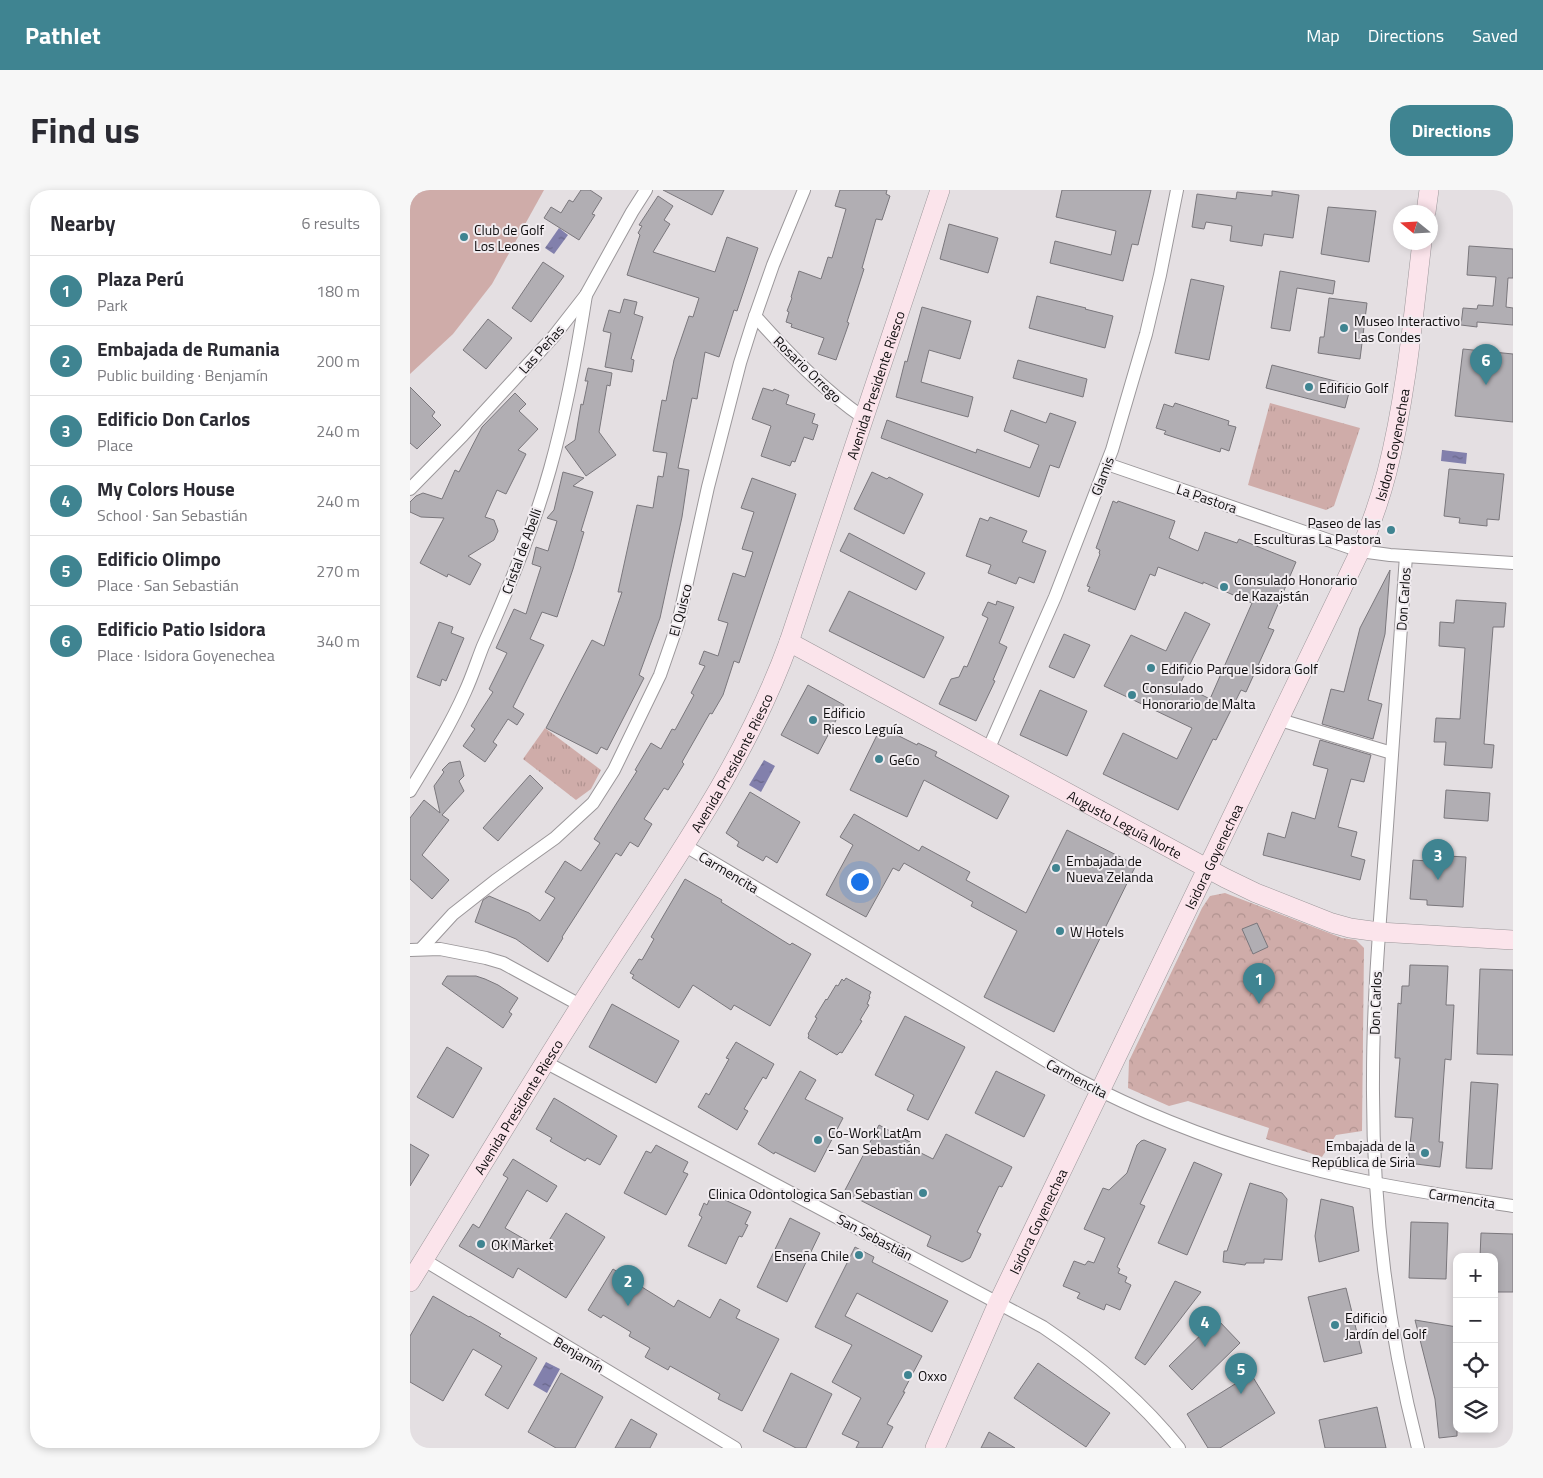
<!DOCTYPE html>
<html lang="en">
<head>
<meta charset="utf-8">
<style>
  :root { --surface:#fff; --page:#f7f7f7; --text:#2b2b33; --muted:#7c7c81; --line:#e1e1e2; --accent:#3f8491 }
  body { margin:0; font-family:"Titillium Web",sans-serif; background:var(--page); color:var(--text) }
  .controls { position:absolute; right:15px; bottom:15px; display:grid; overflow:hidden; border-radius:10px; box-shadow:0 2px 8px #0003 }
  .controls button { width:45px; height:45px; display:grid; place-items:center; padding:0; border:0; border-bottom:1px solid var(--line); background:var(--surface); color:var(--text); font:25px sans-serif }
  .compass { position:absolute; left:983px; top:15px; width:45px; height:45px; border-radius:50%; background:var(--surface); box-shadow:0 2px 8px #0003; rotate:288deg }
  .you { position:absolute; left:449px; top:691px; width:18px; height:18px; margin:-12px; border:4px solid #fff; border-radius:50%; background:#1a73e8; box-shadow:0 0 0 8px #1a73e833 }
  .badge { display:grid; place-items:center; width:32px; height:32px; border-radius:50%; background:var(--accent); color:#fff; font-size:16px; font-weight:700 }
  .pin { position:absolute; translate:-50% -41px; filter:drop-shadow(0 1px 2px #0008) }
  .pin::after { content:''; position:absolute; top:26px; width:18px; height:15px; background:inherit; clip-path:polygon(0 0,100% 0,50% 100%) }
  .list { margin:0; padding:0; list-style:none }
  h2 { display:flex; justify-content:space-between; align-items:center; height:65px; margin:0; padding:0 20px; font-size:21px }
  h2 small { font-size:16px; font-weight:400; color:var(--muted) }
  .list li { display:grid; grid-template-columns:32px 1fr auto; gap:15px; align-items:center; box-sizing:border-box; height:70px; padding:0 20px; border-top:1px solid var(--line) }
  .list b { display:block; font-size:19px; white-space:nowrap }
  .list p { margin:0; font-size:16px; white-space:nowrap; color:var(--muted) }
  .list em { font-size:16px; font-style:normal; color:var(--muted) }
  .icon { flex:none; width:28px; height:28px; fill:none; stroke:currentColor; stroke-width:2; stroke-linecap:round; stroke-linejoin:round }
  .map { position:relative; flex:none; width:1103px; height:1258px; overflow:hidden; border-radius:20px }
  header { display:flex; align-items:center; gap:30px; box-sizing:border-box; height:70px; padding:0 25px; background:var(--accent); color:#fff }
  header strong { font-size:24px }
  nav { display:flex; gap:28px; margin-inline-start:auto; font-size:18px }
  .intro { display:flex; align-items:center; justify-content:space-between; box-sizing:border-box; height:120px; padding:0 30px }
  h1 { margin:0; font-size:35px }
  .button { padding:12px 22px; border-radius:20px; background:var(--accent); color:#fff; font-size:18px; font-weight:700 }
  main { display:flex; gap:30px; padding:0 30px }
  aside { flex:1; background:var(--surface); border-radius:20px; box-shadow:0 2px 8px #0003 }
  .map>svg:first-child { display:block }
</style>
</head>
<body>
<header>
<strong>Pathlet</strong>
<nav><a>Map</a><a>Directions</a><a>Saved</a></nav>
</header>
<div class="intro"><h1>Find us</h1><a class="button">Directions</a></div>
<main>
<aside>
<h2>Nearby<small>6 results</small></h2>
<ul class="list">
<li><span class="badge">1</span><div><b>Plaza Perú</b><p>Park</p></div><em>180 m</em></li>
<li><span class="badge">2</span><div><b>Embajada de Rumania</b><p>Public building · Benjamín</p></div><em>200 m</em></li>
<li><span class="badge">3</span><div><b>Edificio Don Carlos</b><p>Place</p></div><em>240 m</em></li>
<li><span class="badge">4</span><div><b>My Colors House</b><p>School · San Sebastián</p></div><em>240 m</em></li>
<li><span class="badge">5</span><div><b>Edificio Olimpo</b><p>Place · San Sebastián</p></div><em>270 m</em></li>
<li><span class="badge">6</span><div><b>Edificio Patio Isidora</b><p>Place · Isidora Goyenechea</p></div><em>340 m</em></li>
</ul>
</aside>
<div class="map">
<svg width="1103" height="1258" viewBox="0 0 1103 1258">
  <defs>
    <pattern id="grass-tufts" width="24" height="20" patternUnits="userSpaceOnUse" patternTransform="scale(1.25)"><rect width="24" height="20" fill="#cfaca9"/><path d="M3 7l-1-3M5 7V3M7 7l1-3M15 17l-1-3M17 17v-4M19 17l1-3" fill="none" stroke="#b19390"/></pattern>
    <pattern id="park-crowns" width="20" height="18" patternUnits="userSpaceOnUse" patternTransform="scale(1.25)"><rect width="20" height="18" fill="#cfaca9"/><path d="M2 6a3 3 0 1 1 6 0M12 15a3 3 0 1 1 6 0" fill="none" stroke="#b19390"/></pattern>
    <pattern id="water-ripples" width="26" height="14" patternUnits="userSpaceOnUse" patternTransform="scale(1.25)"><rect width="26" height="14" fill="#8280ac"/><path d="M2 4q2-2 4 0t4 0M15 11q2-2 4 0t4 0" fill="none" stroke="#69678a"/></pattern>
  </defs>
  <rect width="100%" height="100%" fill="#e4dfe2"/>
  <g fill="url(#grass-tufts)">
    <polygon points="860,213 950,238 924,316 916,320 838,295"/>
    <polygon points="135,538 191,580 181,599 166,610 113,569"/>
  </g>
  <polygon fill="url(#park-crowns)" points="815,703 932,748 946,750 954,758 952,941 926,945 912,967 856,949 859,938 778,911 759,916 718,898 719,871 792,718 800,706"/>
  <polygon fill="#cfaca9" points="0,0 134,0 82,94 43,144 0,184"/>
  <g fill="url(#water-ripples)">
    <polygon points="149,38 158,45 144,64 135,58"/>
    <polygon points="1032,260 1057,263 1056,274 1031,271"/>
    <polygon points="354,570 365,576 351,602 339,595"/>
    <polygon points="136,1172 150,1179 137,1203 123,1195"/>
  </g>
  <g fill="#b1aeb3" stroke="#7a777c">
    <polygon points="171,0 180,0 192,8 182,24 185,25 169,50 134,28 141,17 151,23 159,10 163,12"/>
    <polygon points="253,0 314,0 302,25"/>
    <polygon points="430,0 477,0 476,4 480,6 472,30 466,29 452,78 454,79 437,132 439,133 426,170 408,164 414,148 381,137 382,134 376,132 379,122 377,121 382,108 381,107 389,81 411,89 418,67 422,68 436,19 425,16"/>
    <polygon points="652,0 741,0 728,55 722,54 713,91 640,73 645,51 701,65 706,41 646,27"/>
    <polygon points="862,1 889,5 883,48 854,44 852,56 820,51 822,36 796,32 794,39 782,37 787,4 826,9 827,2 862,6"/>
    <polygon points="248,6 263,16 254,30 260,34 243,62 305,82 317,47 348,58 327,121 324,120 309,167 295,162 287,209 282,208 268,278 279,280 272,327 250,428 229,485 234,488 197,560 191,557 187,564 136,538 182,450 194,456 212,402 208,402 227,315 243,318 248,286 253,287 257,263 243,261 252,210 256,211 264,170 279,126 283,127 289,108 217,85 230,45 228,43 232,36 229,35"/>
    <polygon points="918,17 966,21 959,72 911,64"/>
    <polygon points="539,34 588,48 578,83 530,69"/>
    <polygon points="1059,56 1103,59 1103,88 1098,88 1096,117 1103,118 1103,135 1067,132 1067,137 1051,135 1053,118 1067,119 1068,115 1083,116 1086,87 1057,85"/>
    <polygon points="133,72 154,86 121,132 102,118"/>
    <polygon points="870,81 925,91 923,104 887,98 880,141 861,138"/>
    <polygon points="781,89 814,96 799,170 765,163"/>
    <polygon points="627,106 676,118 675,119 703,126 695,158 619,138"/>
    <polygon points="919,108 957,113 950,169 908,163 910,147 914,147"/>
    <polygon points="214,109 227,112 224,124 233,127 221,169 224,170 222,182 195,177 201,143 193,141 199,120 210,123"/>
    <polygon points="512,117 561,131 550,169 519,160 511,192 563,207 558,227 486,207 495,171 497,172"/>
    <polygon points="78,129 102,148 76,179 53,160"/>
    <polygon points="1053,159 1103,164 1103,232 1045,226"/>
    <polygon points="608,170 677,189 673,207 603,188"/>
    <polygon points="862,175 941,195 935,218 856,198"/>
    <polygon points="178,178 202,183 200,196 197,195 189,242 206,265 176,286 155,257 165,250 171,214 173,215 178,191 175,191"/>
    <polygon points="0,197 25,222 22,226 31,235 7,259 0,253"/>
    <polygon points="353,198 363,201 364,199 379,205 376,214 405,224 402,233 408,235 403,250 394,247 385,272 382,271 380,276 351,266 361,236 342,229"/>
    <polygon points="105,203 116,214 109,221 128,239 108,260 116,264 96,304 87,300 75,327 84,330 87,338 88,341 84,350 58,366 71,374 60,395 38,384 37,387 10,373 34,328 11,327 0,322 0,312 6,306 13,303 32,309 45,280 49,282 72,237"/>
    <polygon points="765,213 819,231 818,235 826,237 819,261 811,258 810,262 754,244 756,241 746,238 754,214 763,217"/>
    <polygon points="601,220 636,233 640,223 666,232 649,278 640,275 629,307 471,248 477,230 566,263 567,259 620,278 629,255 594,241"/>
    <polygon points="1039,279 1094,284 1089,330 1077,329 1077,336 1049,333 1050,328 1034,326"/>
    <polygon points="153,282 174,288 163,296 183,302 171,341 174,342 163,379 147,427 132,422 120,449 134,455 103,517 114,524 107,535 98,529 83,552 87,555 75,572 53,556 65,539 61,536 83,502 79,499 97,463 86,458 104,419 116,424 131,377 122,374 126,357 138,361 147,331 137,328 144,320"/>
    <polygon points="462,282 477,289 479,287 513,304 494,344 444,319"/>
    <polygon points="342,288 386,304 329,473 324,471 313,505 302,524 300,523 272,572 274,574 258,600 254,598 234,629 242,634 228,657 220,652 211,666 206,663 152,747 153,748 138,772 106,749 65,732 73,710 79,706 119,723 130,731 145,708 135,702 155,671 171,681 190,653 184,649 227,581 225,580 241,553 251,559 262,539 265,540 284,505 281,503 295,476 289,474 294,461 308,466 318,433 308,430 323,383 335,387 343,362 332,359 344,322 331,318"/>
    <polygon points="703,311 707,313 708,311 765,331 759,348 788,361 795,342 827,353 829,349 886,372 858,438 864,440 836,502 831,500 806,550 803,549 768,620 693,584 713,543 767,569 782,538 694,496 721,445 756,461 775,422 800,434 770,494 800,509 842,413 793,392 793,394 748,377 745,386 740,384 725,420 678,401 680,397 677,396 690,364 689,363 690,360 686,358"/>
    <polygon points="580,327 617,341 612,352 636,361 624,393 609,387 606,394 578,383 581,375 556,366 570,328 578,331"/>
    <polygon points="439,343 515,383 506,400 430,361"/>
    <polygon points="980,380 975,444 958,510 972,514 963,549 912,534 921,499 934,502 950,438"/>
    <polygon points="439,401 534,447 514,488 419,441"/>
    <polygon points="1046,410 1096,413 1094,437 1083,437 1074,554 1084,555 1082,578 1034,575 1036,552 1024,552 1026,528 1050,529 1055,458 1029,456 1030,432 1044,433"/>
    <polygon points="587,411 604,417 589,453 597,457 583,490 585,491 566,531 529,514 541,489 549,487 554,476 557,477 578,428 572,425 578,412 586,415"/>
    <polygon points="29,432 43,437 41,443 54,448 36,491 32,489 30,496 7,487"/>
    <polygon points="654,444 680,455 664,488 639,477"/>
    <polygon points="398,495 434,515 408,564 371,545"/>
    <polygon points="630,500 677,521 657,566 610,545"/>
    <polygon points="471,537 507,555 508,553 527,562 525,566 599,606 587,629 514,590 497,627 440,600"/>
    <polygon points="910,550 961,565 954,592 941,589 928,637 947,642 941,666 955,670 950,690 853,665 858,643 875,648 882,622 905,629 918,579 903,575"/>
    <polygon points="50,571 54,586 49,591 54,601 32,625 39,630 12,665 39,690 22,709 0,689 0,628 14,610 30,623 24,596 34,582 32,580 39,573"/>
    <polygon points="120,585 133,598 88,651 73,638"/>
    <polygon points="1036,600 1080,603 1078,631 1034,628"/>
    <polygon points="340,602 390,632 367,673 356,666 353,671 327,656 329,652 316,643"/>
    <polygon points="444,624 509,661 512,656 560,682 556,690 616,723 657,640 726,675 644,842 574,807 607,741 561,716 563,712 494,673 489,681 483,678 456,727 416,705 443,655 430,647"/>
    <polygon points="1019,665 1056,667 1053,717 1017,715 1017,710 1000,709 1003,670 1018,671"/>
    <polygon points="275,689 312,710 311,712 380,755 382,753 401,764 360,836 324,815 321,820 283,795 269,818 222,788 224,785 220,783 229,769 232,770 244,749 241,747"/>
    <polygon points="847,733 858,757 843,764 832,739"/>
    <polygon points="1000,775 1038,776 1036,815 1044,815 1041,870 1035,869 1029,952 1033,952 1030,977 998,973 1003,928 985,927 990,868 985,868 988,813 991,814 992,796 999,796"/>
    <polygon points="1070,779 1103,780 1103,865 1067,864"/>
    <polygon points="37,786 66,786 75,789 88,795 108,808 99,822 102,824 93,838 32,794"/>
    <polygon points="436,788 461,802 459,806 460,807 457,814 459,815 450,830 452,831 432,863 430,862 427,865 398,848 399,845 398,844 407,828 405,827 416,809 417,810 426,795 428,796 432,789 434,791"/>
    <polygon points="202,814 269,851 246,893 179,857"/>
    <polygon points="495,826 555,857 518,930 497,920 504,905 465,885"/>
    <polygon points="326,852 364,874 356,889 353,887 334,919 338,921 327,940 288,917 296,903 299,905 319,869 316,868"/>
    <polygon points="37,857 72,878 43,928 7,907"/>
    <polygon points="390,881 406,890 395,909 433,928 405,982 365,962 364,964 348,954"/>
    <polygon points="586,881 635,905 614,947 565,923"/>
    <polygon points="1061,892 1088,894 1082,979 1056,978"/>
    <polygon points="144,908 207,946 190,975 177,968 175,971 152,958 140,951 142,948 126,939"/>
    <polygon points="469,935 500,952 497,956 523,969 536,944 602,977 592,997 589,996 567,1042 571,1044 560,1068 552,1072 517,1056 521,1046 434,1002"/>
    <polygon points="734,950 756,959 730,1014 735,1016 707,1077 710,1079 708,1083 717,1087 715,1092 721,1095 710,1120 696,1114 694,1120 667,1108 670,1103 653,1096 664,1071 675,1075 678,1071 684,1073 695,1048 674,1039 693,998 699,1000 717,983 727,955 731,951"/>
    <polygon points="0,954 19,965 0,996"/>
    <polygon points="246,955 278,972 273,982 278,984 256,1025 214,1003 236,961 241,963"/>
    <polygon points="103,969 147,996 137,1012 117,1000 95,1038 133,1060 156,1023 195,1047 156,1108 108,1078 103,1088 49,1056 63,1034 69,1038 98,988 93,985"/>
    <polygon points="784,972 812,984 777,1065 748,1053"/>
    <polygon points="840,993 872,1003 877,1009 872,1070 854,1069 854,1073 836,1073 835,1075 813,1072 814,1061 817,1061"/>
    <polygon points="302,1004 341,1022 335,1034 338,1035 332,1047 329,1046 316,1074 278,1056 292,1027 289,1025 294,1013 297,1015"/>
    <polygon points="911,1009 943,1017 949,1061 909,1072 905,1046"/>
    <polygon points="380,1028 410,1043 377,1112 347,1097"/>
    <polygon points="1001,1032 1038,1033 1036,1089 999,1088"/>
    <polygon points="1071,1043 1103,1044 1103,1102 1084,1102 1084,1067 1070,1067"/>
    <polygon points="445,1057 464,1067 462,1072 538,1111 522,1142 447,1103 435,1126 512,1166 493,1202 495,1202 477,1234 483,1237 472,1258 446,1258 449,1252 432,1244 451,1208 422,1192 442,1155 405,1137"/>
    <polygon points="203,1079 264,1117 268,1110 300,1128 310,1109 330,1120 326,1128 369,1149 332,1221 308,1209 310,1204 260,1176 258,1180 235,1167 240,1158 219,1146 221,1142 193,1125 191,1128 178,1120"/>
    <polygon points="765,1091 791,1102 735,1175 725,1168"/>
    <polygon points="936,1098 952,1163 914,1172 898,1107"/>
    <polygon points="23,1106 59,1127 60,1126 91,1144 89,1146 127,1168 98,1219 75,1205 92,1176 63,1159 33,1211 0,1192 0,1146"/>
    <polygon points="807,1129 830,1153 782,1200 759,1176"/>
    <polygon points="1005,1130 1047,1137 1047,1246 1029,1248 1025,1209"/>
    <polygon points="628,1173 700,1223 676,1257 604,1208"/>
    <polygon points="151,1183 193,1207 165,1258 146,1258 118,1242"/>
    <polygon points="381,1183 422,1204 396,1258 386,1258 353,1241"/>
    <polygon points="841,1184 865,1223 810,1258 798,1258 777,1224"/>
    <polygon points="967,1217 976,1258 915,1258 909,1230"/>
    <polygon points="221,1229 247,1244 240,1258 205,1258"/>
    <polygon points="579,1242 605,1258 571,1258"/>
  </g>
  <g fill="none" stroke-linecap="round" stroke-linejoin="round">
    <defs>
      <g id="street">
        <path d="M345,126C378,163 413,200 454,228"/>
        <polyline points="697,274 950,361 980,365 1103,373"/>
        <polyline points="0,299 53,245 144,146 176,105 222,22 236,0"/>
        <path d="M996,366C989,456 983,546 977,636C971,720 963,803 963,888C962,1012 977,1137 1008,1258"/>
        <polyline points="870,530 982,563"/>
        <polyline points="578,560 645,407 702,260 736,144 750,85 767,0"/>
        <path d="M0,601C20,568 40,536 55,502C62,487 67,471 73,456C99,398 123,340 140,279C156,222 167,163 176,105"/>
        <path d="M274,655L665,888C759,937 861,972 964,993C1010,1002 1057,1009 1103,1016"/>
        <polyline points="11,759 43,724 85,691 145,648 183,613 204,580 250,485 268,433 298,297 330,173 342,135 363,75 394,0"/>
        <polyline points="0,760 30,759 76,768 93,773 170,815"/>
        <path d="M135,872L633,1137C684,1171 731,1210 769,1258"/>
        <polyline points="14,1070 325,1258"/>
      </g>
      <g id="secondary">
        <polyline points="1016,22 1019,0"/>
        <path id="s1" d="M379,452L815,688L846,703L922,733L940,738L969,742L1103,750"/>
        <path id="s2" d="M0,1092C63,991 123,889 187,790C257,681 335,574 379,452L530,0"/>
        <path id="s3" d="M525,1258L588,1113L950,361C961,335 970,309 977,282C996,207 1003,129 1012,52"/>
      </g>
    </defs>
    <use href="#street" stroke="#9b979a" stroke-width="14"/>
    <use href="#secondary" stroke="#9b979a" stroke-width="20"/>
    <use href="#street" stroke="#fff" stroke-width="12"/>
    <use href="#secondary" stroke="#fbe4eb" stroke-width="19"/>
  </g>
  <g fill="#3f8491" stroke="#f1ecf0" stroke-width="2">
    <circle cx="54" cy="47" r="5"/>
    <circle cx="934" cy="138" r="5"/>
    <circle cx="899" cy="197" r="5"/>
    <circle cx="981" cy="340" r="5"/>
    <circle cx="814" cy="397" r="5"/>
    <circle cx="741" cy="478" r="5"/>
    <circle cx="722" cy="505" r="5"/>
    <circle cx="403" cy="530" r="5"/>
    <circle cx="469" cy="569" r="5"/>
    <circle cx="646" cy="678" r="5"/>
    <circle cx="650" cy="741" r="5"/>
    <circle cx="408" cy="950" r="5"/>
    <circle cx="1015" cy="963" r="5"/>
    <circle cx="513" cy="1003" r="5"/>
    <circle cx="71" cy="1054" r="5"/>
    <circle cx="449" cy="1065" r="5"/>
    <circle cx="925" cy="1135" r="5"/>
    <circle cx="498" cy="1185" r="5"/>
  </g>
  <g text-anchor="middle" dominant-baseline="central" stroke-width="4" stroke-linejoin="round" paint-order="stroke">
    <g font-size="14" fill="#0d0c0d" stroke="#f1ecf0" text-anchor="start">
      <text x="64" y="39">Club de Golf<tspan x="64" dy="16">Los Leones</tspan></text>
      <text x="944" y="130">Museo Interactivo<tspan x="944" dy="16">Las Condes</tspan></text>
      <text x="909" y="197">Edificio Golf</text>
      <text x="971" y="332" text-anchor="end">Paseo de las<tspan x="971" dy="16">Esculturas La Pastora</tspan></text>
      <text x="824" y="389">Consulado Honorario<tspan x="824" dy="16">de Kazajstán</tspan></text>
      <text x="751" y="478">Edificio Parque Isidora Golf</text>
      <text x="732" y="497">Consulado<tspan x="732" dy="16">Honorario de Malta</tspan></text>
      <text x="413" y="522">Edificio<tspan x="413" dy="16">Riesco Leguía</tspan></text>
      <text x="479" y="569">GeCo</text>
      <text x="656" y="670">Embajada de<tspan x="656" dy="16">Nueva Zelanda</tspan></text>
      <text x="660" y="741">W Hotels</text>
      <text x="418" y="942">Co-Work LatAm<tspan x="418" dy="16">- San Sebastián</tspan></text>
      <text x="1005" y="955" text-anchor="end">Embajada de la<tspan x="1005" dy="16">República de Siria</tspan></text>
      <text x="503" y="1003" text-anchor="end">Clinica Odontologica San Sebastian</text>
      <text x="81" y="1054">OK Market</text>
      <text x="439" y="1065" text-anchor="end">Enseña Chile</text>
      <text x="935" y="1127">Edificio<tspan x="935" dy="16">Jardín del Golf</tspan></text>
      <text x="508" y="1185">Oxxo</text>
    </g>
    <g font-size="14" fill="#0d0c0d" stroke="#f1ecf0">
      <text transform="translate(131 159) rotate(-48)">Las Peñas</text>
      <text transform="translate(398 179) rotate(44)">Rosario Orrego</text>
      <text stroke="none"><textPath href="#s2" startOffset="1016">Avenida Presidente Riesco</textPath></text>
      <text stroke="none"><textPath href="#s3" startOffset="1104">Isidora Goyenechea</textPath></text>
      <text transform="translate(692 286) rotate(-69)">Glamis</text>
      <text transform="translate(797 308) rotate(19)">La Pastora</text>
      <text transform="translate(111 361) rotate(-70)">Cristal de Abelli</text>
      <text transform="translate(993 409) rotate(-86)">Don Carlos</text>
      <text transform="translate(270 420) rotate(-75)">El Quisco</text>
      <text stroke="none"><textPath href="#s2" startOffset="611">Avenida Presidente Riesco</textPath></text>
      <text stroke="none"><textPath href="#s1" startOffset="382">Augusto Leguía Norte</textPath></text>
      <text stroke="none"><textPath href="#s3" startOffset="654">Isidora Goyenechea</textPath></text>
      <text transform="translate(319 682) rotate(31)">Carmencita</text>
      <text transform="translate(965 813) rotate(-88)">Don Carlos</text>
      <text transform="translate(667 888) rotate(28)">Carmencita</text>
      <text stroke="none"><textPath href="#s2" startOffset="206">Avenida Presidente Riesco</textPath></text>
      <text transform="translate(1052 1008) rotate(9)">Carmencita</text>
      <text stroke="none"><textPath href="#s3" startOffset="249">Isidora Goyenechea</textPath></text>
      <text transform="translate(465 1047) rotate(28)">San Sebastián</text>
      <text transform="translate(169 1164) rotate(31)">Benjamín</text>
    </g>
  </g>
</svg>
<div class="controls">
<button>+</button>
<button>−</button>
<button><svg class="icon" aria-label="locate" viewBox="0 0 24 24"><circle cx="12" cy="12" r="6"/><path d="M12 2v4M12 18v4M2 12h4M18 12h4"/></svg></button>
<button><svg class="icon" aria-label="layers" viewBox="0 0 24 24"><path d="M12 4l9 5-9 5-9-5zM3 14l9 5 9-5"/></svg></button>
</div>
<svg class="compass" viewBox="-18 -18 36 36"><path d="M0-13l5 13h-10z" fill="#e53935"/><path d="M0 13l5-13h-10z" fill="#7c7c81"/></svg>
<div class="you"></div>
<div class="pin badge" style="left:849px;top:814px">1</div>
<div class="pin badge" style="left:218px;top:1116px">2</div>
<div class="pin badge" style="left:1028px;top:690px">3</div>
<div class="pin badge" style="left:795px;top:1157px">4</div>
<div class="pin badge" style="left:831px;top:1204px">5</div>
<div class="pin badge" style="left:1076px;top:195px">6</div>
</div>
</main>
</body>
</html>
